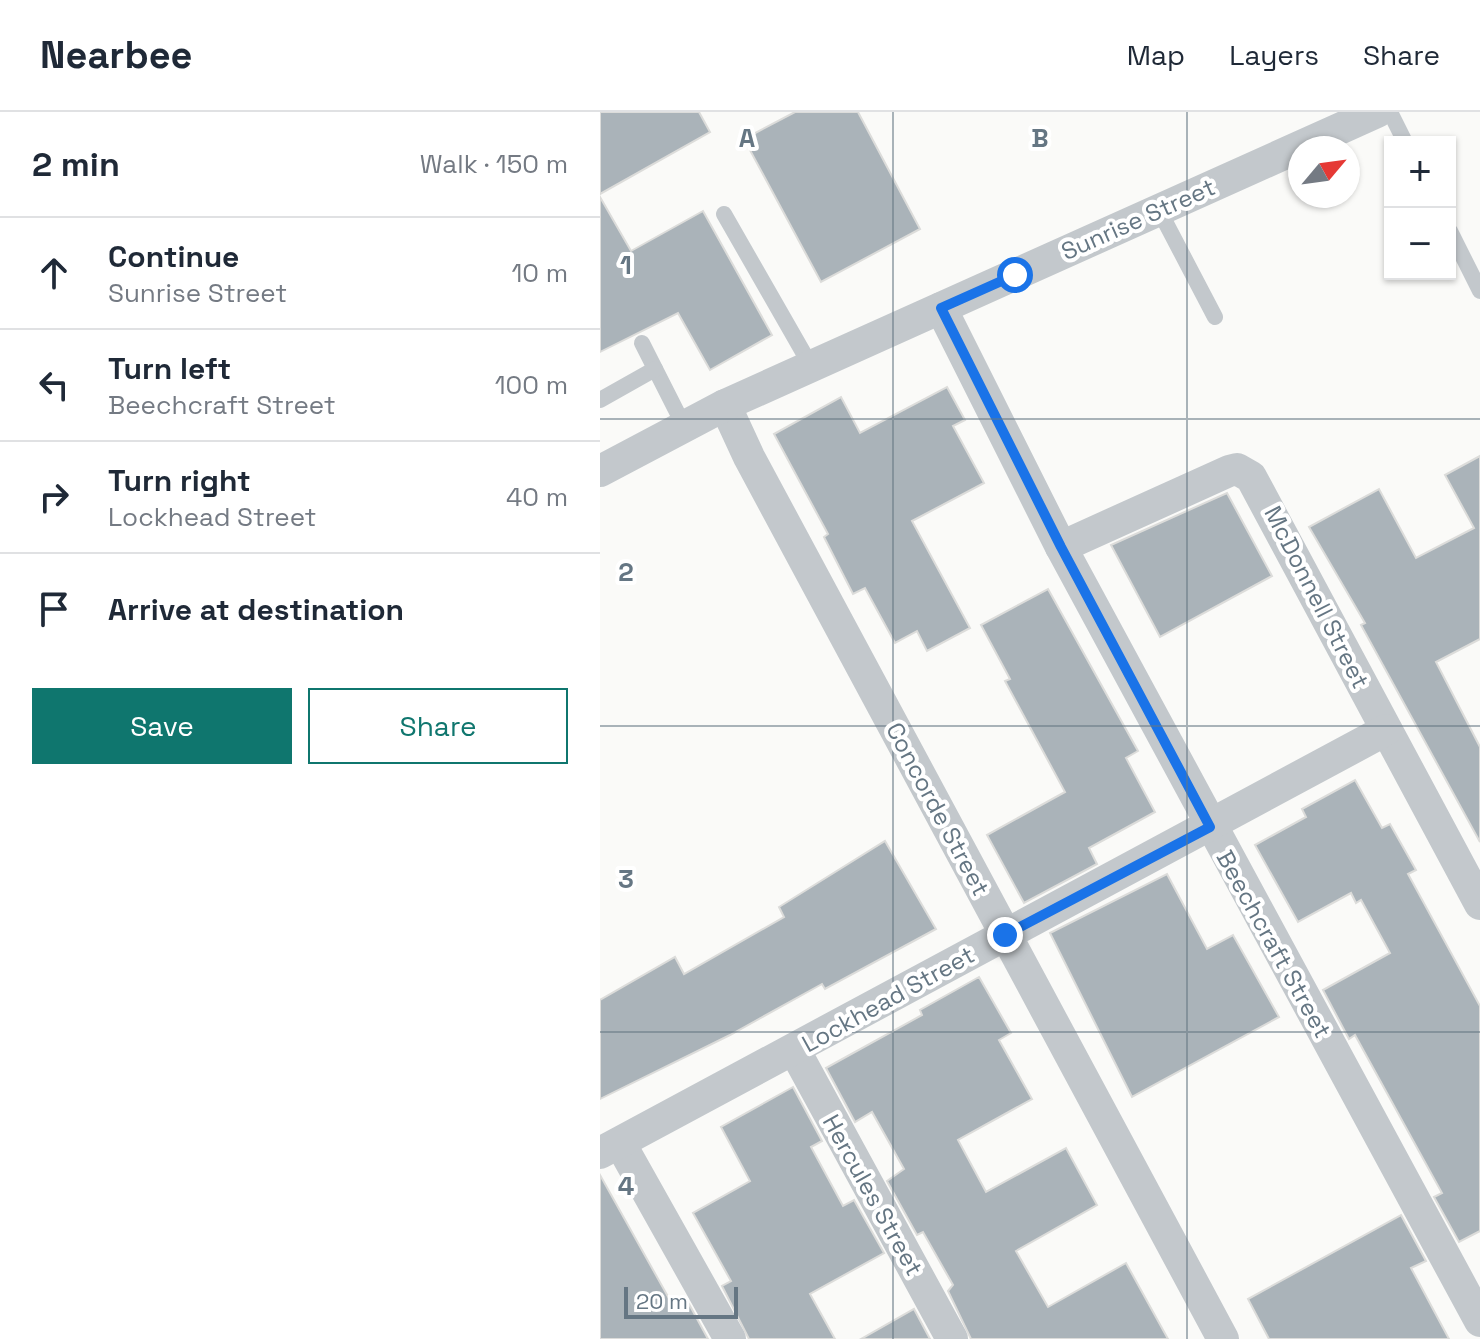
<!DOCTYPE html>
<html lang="en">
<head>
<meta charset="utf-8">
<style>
  :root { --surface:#fff; --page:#f6f6f7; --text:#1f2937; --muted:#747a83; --line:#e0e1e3; --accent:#0f766e }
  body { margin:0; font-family:"Space Grotesk",sans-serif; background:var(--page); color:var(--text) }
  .controls { position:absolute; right:24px; top:24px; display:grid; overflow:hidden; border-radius:0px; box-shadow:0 2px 6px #0004 }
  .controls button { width:72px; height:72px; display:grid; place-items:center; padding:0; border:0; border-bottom:2px solid var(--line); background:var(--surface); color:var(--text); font:40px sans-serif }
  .compass { position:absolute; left:688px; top:24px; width:72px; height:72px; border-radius:50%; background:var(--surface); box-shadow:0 2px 6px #0004; rotate:61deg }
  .scale { position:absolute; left:24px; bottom:20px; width:114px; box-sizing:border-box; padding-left:8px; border:4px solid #657683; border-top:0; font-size:22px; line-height:28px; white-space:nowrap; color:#657683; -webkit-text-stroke:6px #fff; paint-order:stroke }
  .stop { position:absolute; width:24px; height:24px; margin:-18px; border:6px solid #1a73e8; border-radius:50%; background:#fff }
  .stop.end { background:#1a73e8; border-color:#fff; box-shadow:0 2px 8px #0008 }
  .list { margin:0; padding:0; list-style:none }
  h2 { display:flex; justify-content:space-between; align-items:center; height:104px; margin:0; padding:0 32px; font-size:34px }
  h2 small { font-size:26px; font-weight:400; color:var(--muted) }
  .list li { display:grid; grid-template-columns:52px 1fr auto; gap:24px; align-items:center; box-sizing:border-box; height:112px; padding:0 32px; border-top:2px solid var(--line) }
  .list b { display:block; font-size:30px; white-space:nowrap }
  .list p { margin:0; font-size:26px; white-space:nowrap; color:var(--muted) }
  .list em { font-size:26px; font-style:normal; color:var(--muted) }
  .actions { display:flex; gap:16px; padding:24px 32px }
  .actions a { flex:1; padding:18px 0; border:2px solid var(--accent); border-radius:0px; text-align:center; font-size:28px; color:var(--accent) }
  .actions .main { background:var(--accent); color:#fff }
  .icon { flex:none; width:44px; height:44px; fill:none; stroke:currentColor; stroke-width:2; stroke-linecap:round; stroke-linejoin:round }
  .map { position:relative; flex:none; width:880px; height:1227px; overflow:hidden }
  header { display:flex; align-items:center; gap:48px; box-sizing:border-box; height:112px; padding:0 40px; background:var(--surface); border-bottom:2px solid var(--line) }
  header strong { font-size:38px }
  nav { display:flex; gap:44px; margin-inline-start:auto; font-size:28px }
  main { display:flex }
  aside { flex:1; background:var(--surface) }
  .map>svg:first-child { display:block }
</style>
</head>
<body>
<header>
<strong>Nearbee</strong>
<nav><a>Map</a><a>Layers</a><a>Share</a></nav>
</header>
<main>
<aside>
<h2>2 min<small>Walk · 150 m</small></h2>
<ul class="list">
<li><svg class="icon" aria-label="ahead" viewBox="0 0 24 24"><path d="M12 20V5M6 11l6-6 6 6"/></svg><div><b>Continue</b><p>Sunrise Street</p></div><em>10 m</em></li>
<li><svg class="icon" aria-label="left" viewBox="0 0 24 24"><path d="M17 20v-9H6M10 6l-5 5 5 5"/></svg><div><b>Turn left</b><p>Beechcraft Street</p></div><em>100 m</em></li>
<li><svg class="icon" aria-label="right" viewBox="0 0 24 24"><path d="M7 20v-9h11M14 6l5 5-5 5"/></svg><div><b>Turn right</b><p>Lockhead Street</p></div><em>40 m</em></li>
<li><svg class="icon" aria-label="arrive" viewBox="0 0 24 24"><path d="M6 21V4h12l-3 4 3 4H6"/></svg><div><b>Arrive at destination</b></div></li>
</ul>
<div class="actions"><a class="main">Save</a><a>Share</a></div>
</aside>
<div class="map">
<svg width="880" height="1227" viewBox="0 0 880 1227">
  <rect width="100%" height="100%" fill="#fafaf8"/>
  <g fill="#aab3b9" stroke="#dcdcda" stroke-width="2">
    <polygon points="0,0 99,0 110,20 0,82"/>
    <polygon points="195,0 258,0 320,117 221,170 144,27"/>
    <polygon points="0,85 31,139 103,99 172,223 110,258 78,201 0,240"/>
    <polygon points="347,275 365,308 353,314 384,371 312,409 370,516 327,539 317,519 295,531 265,476 253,482 224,425 228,422 174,322 241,285 260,321"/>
    <polygon points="880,344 880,527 836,550 880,635 880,730 761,513 765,511 709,415 779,377 816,446 874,416 845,363"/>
    <polygon points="627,381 672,464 560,525 511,433"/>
    <polygon points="448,477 538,639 526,646 555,700 489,736 497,752 424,791 387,723 465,680 405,569 410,567 381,513"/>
    <polygon points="755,668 782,716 790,712 816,758 808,762 880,894 880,1119 859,1130 834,1085 842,1081 755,923 749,927 723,878 790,841 761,788 756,791 751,781 698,810 655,733 706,705 702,697"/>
    <polygon points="285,729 336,817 225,877 222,872 130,923 0,987 0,888 75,845 84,862 184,805 179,795"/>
    <polygon points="567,762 607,837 633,823 679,905 532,985 450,821"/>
    <polygon points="379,865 411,921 399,928 432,987 358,1028 386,1080 466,1036 497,1093 416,1139 448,1195 526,1151 568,1227 371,1227 348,1179 353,1173 323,1120 317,1123 287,1069 304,1057 272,1000 255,1010 226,956 322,903 320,898"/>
    <polygon points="193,975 222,1029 211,1035 243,1094 254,1088 284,1141 210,1182 235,1227 149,1227 122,1174 131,1169 93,1101 150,1069 121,1015"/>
    <polygon points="0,1063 76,1199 89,1192 108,1227 0,1227"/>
    <polygon points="801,1103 826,1149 811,1156 849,1227 669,1227 648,1187"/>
    <polygon points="314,1197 330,1227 261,1227"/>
  </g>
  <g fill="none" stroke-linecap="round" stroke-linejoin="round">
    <g stroke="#c3c8cc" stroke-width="16">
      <polyline points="790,0 805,30"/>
      <polyline points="559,98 615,205"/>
      <polyline points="124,102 211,254"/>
      <polyline points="850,119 880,179"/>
      <polyline points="42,231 84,314"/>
      <polyline points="0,288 55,257"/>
    </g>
    <g stroke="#c3c8cc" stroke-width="32">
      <polyline points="341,196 461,435 880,1209"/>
      <polyline points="125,293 149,345 623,1227"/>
      <polyline points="0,359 125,293 777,0"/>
      <polyline points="461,435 629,359 637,357 651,365 880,792"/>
      <polyline points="195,939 352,1227"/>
      <polyline points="20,1031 130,1227"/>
      <polyline points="0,1041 786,618"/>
    </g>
  </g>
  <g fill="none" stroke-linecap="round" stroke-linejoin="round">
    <polyline stroke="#1a73e8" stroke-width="10" points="405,823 610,715 461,435 341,196 415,163"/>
  </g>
  <path fill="none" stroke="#657683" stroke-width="2" stroke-opacity="0.55" d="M293,0V1227M587,0V1227M0,307H880M0,614H880M0,920H880"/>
  <g text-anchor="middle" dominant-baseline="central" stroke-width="8" stroke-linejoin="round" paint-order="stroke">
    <g font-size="24" fill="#657683" stroke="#fff">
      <text transform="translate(538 107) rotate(-24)">Sunrise Street</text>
      <text transform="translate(717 485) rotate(63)">McDonnell Street</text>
      <text transform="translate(338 697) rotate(62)">Concorde Street</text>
      <text transform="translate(674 832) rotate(61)">Beechcraft Street</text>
      <text transform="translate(288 887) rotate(-29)">Lockhead Street</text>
      <text transform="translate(273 1083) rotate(61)">Hercules Street</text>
    </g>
  </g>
  <g font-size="26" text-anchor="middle" font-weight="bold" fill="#657683" stroke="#fff" stroke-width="8" stroke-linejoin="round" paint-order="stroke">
    <text x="147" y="35">A</text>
    <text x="440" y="35">B</text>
    <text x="26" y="162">1</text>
    <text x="26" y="469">2</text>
    <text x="26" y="776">3</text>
    <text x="26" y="1083">4</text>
  </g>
</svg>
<div class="controls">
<button>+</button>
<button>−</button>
</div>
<svg class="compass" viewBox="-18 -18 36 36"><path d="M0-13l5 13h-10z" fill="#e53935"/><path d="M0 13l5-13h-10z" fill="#747a83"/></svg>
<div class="scale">20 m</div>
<div class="stop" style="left:415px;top:163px"></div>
<div class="stop end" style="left:405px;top:823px"></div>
</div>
</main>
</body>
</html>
